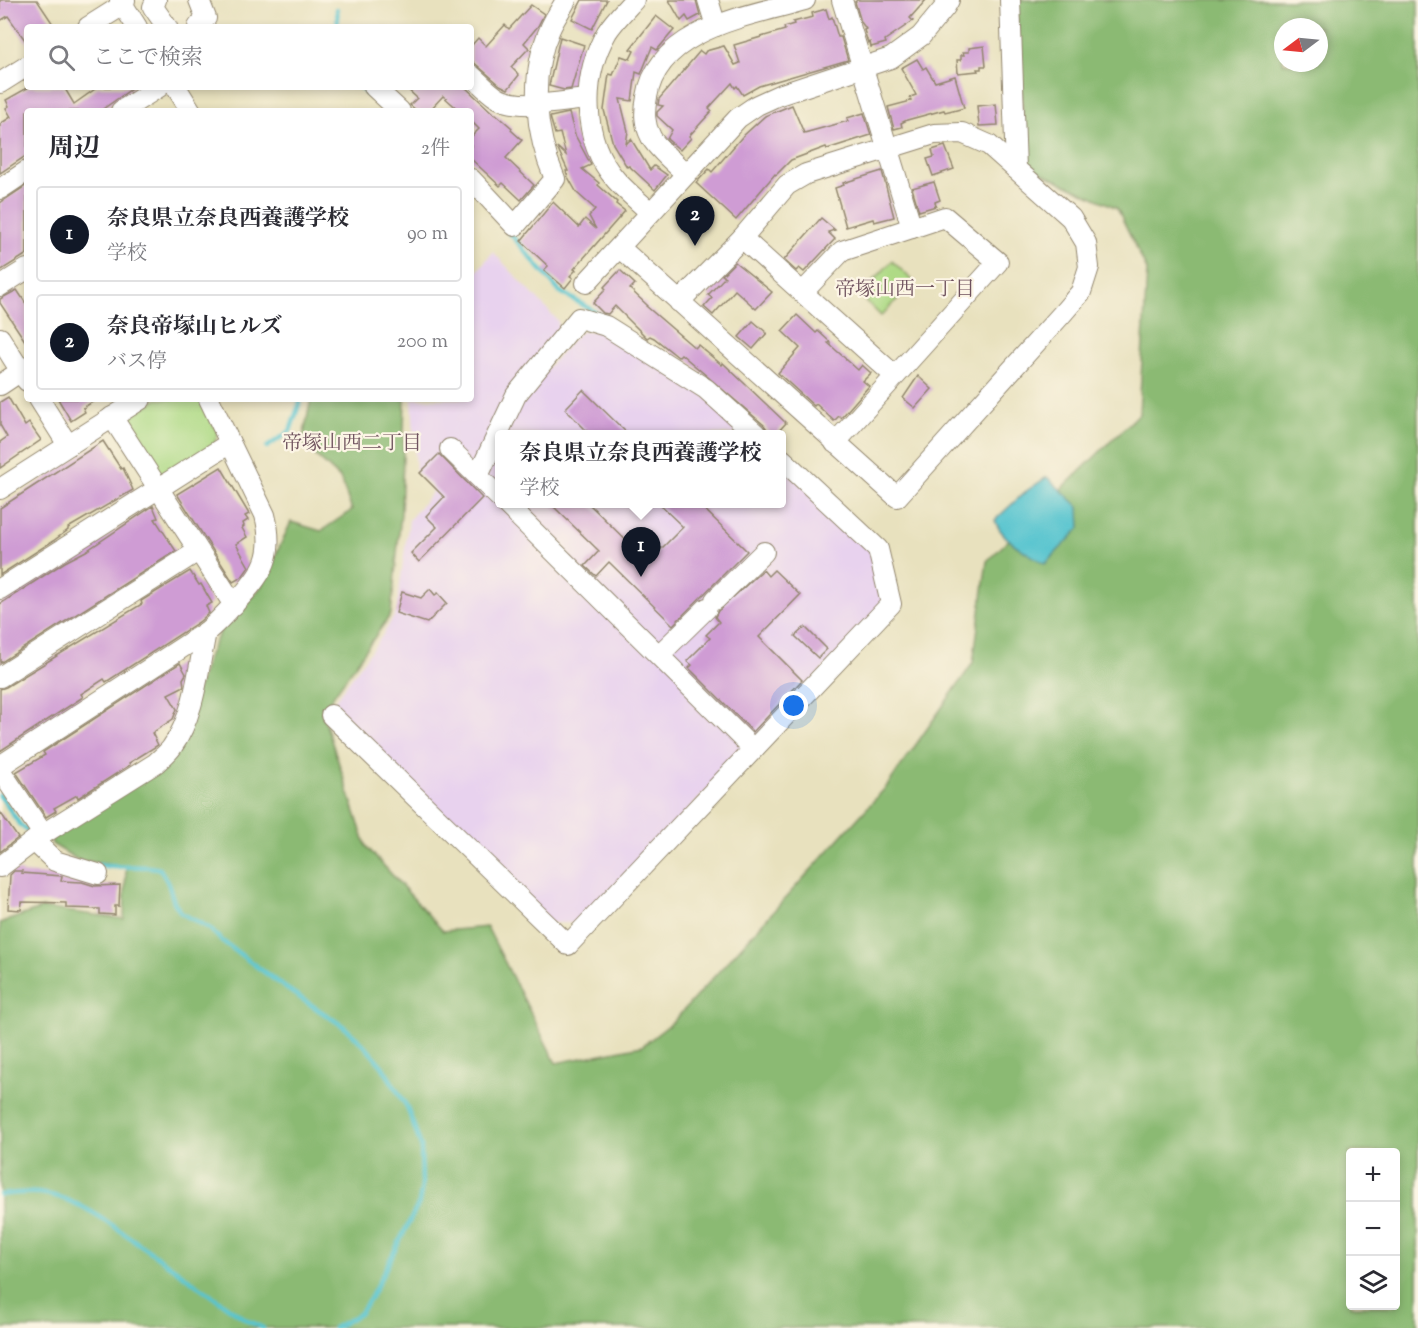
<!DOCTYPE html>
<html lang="ja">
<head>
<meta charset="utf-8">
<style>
  :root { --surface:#fff; --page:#f7f7f7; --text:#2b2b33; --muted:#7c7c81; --line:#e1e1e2; --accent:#111827 }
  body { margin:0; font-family:"Sorts Mill Goudy","Noto Serif JP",serif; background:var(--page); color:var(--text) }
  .controls { position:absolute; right:18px; bottom:18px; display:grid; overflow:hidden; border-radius:6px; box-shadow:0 3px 9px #0003 }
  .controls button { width:54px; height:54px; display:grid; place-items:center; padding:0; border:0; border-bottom:2px solid var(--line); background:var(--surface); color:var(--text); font:30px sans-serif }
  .compass { position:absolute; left:1274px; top:18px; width:54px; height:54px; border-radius:50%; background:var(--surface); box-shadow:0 3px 9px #0003; rotate:254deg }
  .you { position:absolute; left:794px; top:706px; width:21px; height:21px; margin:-15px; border:4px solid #fff; border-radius:50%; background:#1a73e8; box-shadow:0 0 0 9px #1a73e833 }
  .badge { display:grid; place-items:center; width:39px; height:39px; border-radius:50%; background:var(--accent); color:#fff; font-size:20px; font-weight:700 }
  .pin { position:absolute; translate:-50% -50px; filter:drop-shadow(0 2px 3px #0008) }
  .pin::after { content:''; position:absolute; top:32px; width:21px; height:18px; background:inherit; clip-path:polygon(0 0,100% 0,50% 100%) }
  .popup { position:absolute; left:495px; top:430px; width:291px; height:78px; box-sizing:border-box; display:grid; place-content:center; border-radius:6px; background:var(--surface); filter:drop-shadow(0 2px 4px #0005); font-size:20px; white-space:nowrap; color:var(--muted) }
  .popup b { font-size:22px; color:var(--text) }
  .popup::after { content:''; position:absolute; left:50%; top:100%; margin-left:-12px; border:12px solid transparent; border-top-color:var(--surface) }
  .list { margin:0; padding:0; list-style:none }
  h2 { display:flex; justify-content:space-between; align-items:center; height:78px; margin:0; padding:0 24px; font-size:26px }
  h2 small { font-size:20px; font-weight:400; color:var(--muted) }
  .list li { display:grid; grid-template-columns:39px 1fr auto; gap:18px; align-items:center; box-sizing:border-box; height:96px; margin:0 12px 12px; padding:0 12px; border:2px solid var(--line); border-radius:6px }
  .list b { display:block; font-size:22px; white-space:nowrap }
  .list p { margin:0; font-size:20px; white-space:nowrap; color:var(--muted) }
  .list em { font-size:20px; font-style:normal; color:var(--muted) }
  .icon { flex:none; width:33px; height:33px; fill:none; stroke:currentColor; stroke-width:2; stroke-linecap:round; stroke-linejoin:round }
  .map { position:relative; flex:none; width:1418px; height:1328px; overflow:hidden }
  .search { position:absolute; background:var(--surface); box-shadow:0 3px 9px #0003; left:24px; top:24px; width:450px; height:66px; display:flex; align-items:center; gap:15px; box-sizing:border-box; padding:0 21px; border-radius:6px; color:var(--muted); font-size:22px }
  .panel { position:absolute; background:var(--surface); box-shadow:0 3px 9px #0003; left:24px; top:108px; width:450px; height:294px; border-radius:6px }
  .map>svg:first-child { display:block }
</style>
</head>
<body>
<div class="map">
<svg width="1418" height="1328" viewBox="0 0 1418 1328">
  <rect width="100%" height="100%" fill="#fcf5e5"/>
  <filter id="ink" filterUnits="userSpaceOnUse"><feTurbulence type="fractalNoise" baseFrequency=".0167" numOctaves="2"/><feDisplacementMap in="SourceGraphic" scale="12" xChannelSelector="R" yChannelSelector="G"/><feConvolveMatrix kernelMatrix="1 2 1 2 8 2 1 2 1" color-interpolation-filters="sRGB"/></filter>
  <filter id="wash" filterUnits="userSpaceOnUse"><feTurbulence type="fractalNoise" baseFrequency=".008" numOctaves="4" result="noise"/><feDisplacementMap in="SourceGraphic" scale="24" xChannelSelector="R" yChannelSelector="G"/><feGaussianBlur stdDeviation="1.35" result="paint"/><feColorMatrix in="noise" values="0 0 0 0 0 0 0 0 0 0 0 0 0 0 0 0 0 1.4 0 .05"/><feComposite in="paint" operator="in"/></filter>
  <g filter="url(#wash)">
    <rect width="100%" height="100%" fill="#e8e1be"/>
    <g fill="#e8d2ee">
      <polygon points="493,252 558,321 559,335 500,442 500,504 782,504 782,467 876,553 887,602 580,923 550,923 330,707 382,636 396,613 409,520 434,490 416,471 412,399 471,399 471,279"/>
      <polygon points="603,330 705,396 747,434 504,434 523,395 578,334 582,332"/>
    </g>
    <g fill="#afda86" stroke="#758252" stroke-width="1.5">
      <polygon points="892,261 914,282 881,316 860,295"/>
      <polygon points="157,399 201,399 218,433 214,445 166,475 156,473 128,429 129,417"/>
    </g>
    <path fill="#8bba73" stroke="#637248" stroke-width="1.5" fill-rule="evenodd" d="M1016,0H1418V1328H0V923L43,908L124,919L126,867L78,860L52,844L51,839L175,757L208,657L221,630L261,587L291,522L321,531L352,510L340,478L302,443L311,399H405L401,513L391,614L322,712L366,846L443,931L487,927L556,1063L642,1046L673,1022L887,786L973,663L987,561L1139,414L1147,270L1117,208L1026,166ZM1283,27H1319V63H1283ZM1350,1152H1396V1306H1350Z"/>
    <path fill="#57c4cf" stroke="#497776" stroke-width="1.5" d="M1047,477L1079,507L1080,528L1045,564C1028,553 1001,540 995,520L1025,492Z"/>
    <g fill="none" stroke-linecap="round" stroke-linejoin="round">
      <g stroke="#57c4cf" stroke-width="4.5">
        <polyline points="337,9 338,27"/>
        <polyline points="359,87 371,97"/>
        <polyline points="509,232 559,291 604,317"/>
        <polyline points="267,447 290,431 301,399"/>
        <polyline points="0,795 20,825 33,834"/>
        <path d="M99,865C118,869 143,864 160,869L168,883L174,902L181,913L209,928L221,940L287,989L343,1026L363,1044L382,1066L407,1107L421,1146L422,1186L419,1203L370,1299L359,1314L334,1328"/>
        <path d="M0,1195C15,1193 31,1191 46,1194C79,1200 108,1222 135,1241C173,1267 210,1295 248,1321L263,1328"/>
      </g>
    </g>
    <g id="blocks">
      <g fill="#cf9cd4">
        <polygon points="0,0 37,0 55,27 27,27 27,43 8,16 0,21"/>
        <polygon points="582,0 607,0 592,29 572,19"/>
        <polygon points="669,0 696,0 700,15 689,21 686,16 681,21"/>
        <polygon points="857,0 926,0 910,18 913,21 885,40 886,43 871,47 870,42 868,43 864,30 866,29 861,22 855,2"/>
        <polygon points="531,5 544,14 538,26 524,43 529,48 511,67 519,75 508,89 500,85 471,60 471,46 478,38 486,46 505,25 509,29"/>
        <polygon points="826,9 829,19 832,17 838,37 841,37 848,60 759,86 743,95 737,86 735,88 732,83 709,108 712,111 689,136 691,138 680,150 667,139 672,130 657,116 657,112 663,106 658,105 659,99 700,51 704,54 706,51 724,46 735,65 740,63 734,45 785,30 784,27 794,24 793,22 813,17 812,13"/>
        <polygon points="656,16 674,30 657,50 652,47 641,74 636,72 632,101 620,99 628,131 626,144 631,139 650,170 654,166 667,175 655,190 629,166 627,167 613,144 604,110 609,74 613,75 621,56 630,59 634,51 630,49"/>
        <polygon points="560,37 584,45 571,89 564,90 549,86"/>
        <polygon points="984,46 986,66 981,66 981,69 977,69 978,71 958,73 957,60 961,60 961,55 964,55 963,52 969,52 969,48"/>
        <polygon points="917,59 923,69 926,67 935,82 955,76 964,108 953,111 953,110 945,112 944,110 907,120 901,123 902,127 894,129 888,107 911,101 910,97 916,95 901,68"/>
        <polygon points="29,87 64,87 74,104 98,87 134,87 100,111 27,111 27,155 0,173 0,124 11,117 6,108 9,106 6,100"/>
        <polygon points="405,87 465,87 495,115 496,114 512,128 511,130 522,140 506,158 534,185 521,200 503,183 500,186 471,159 471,137 479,129 471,121 471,111 460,111 443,96 429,111 417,111 410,105 417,98"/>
        <polygon points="996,104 998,125 979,126 977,106"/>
        <polygon points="792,105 804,133 848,121 847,118 864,113 871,135 827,149 826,147 791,160 776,175 775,174 736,220 696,183 709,169 712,172 742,137 765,116"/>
        <polygon points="569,113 575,135 591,165 582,169 599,183 598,185 617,202 616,204 625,211 574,269 576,270 570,276 573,278 565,288 544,270 548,266 521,241 553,202 579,227 585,219 596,229 589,216 595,209 577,193 568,177 566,171 568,171 557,147 566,155 560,133 555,134 550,117"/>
        <polygon points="945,146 954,169 933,176 927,159 934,157 932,150"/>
        <polygon points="882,171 894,217 874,222 873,219 846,227 835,188 844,185 843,183"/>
        <polygon points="934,182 940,200 935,202 936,206 919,211 912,188"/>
        <polygon points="27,185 27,254 0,271 0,203"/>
        <polygon points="821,218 835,230 828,232 835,239 804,272 799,268 796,271 784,260"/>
        <polygon points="735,262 772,292 756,309 735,290 713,315 704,307 712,298 708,295 725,277 722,275"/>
        <polygon points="620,270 635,284 630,289 647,305 646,306 695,348 698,345 722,365 723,363 786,423 775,435 771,435 764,425 681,354 678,357 654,338 650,336 647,338 615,306 608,314 603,313 593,303 606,289 604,287"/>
        <polygon points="17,290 27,305 27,344 0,303 0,299"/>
        <polygon points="797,315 816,333 818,331 830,342 828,343 858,370 862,365 871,373 863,381 869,386 841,418 839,416 834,421 816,404 814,406 778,373 800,348 782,331"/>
        <polygon points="753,321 767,333 753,349 739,337"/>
        <polygon points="918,376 932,389 915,408 903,398"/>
        <polygon points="583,390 629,435 591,435 565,409"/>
        <polygon points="8,397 25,426 29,423 41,440 0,468 0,442 7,437 0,425 0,402"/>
        <polygon points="58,399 97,399 83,408 85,412 71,421"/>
        <polygon points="103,441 121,469 123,468 133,490 68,528 68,530 53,541 0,575 0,508"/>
        <polygon points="439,454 482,498 419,562 411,553 437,527 426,516 444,497 420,473"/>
        <polygon points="221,467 249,514 245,516 248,520 243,523 244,526 242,528 247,537 236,544 249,567 242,577 233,582 177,494"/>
        <polygon points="551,504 589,504 648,562 683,527 659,504 699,504 747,551 673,625 609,562 596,576 585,566 599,551"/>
        <polygon points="153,506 158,518 155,519 176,551 0,663 0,604 65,562 86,551"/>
        <polygon points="763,570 768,576 774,570 800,595 759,637 802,680 753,732 689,668 692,665 687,661 710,638 706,635 719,622 715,617 718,611"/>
        <polygon points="190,571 199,585 201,584 212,603 206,606 209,613 199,622 106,682 104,679 81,694 83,697 0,751 0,689 6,687 142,604 141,601"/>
        <polygon points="430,589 435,595 438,593 447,603 427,623 396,613 402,592 421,598"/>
        <polygon points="805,627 827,649 818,658 795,636"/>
        <polygon points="180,663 186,674 183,679 184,686 168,694 177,709 173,719 152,733 158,745 129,763 130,765 78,798 77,795 54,808 56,811 46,817 16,772 45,755 43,752"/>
        <polygon points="0,812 18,838 0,852"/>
        <polygon points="14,871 22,871 21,873 62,876 61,881 82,882 95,886 120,885 119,906 115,906 115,915 100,914 100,909 66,908 66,903 22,902 21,910 8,909 10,875"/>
      </g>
    </g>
  </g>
  <g filter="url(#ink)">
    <use href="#blocks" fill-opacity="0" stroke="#92866e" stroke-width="1.5"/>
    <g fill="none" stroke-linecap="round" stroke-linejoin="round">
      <defs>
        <g id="minor">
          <polyline points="120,0 137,27"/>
          <polyline points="156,0 153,7 167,27"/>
          <path d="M634,0C625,10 614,21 607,32C581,77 581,140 616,180C626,191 639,202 650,212"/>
          <polyline points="708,0 716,26"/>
          <polyline points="842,0 912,228"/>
          <polyline points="1010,0 1016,169"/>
          <polyline points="88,27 123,5 125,0"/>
          <polyline points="198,27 206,18 199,0"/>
          <path d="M471,75C479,82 487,91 496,97C518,111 562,101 588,99"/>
          <polyline points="0,83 27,66"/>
          <polyline points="176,87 191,111"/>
          <polyline points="374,87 400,111"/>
          <polyline points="121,111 159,87"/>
          <path d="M686,174C676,164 657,149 651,137C644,124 644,112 647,97C658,28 750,16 805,0"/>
          <path d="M471,179L515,226L555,179C535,133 529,76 550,29C554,19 561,10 566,0"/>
          <polyline points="0,189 27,171"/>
          <polyline points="742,238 894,375"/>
          <polyline points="620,248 897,497 1062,314 1081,292 1089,267 1086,243 1071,218 989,145 962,133 934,134 806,174 787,185 742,238 679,302"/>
          <polyline points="586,283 738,118 757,105 779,95 891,58 921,36 945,7 949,0"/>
          <polyline points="0,286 27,269"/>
          <polyline points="803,292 842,251 945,217 998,262 835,443"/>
          <polyline points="0,338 27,381"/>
          <polyline points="0,385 27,367"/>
          <polyline points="39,399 68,445"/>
          <polyline points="112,417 234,605"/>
          <polyline points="450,449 500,498"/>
          <polyline points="478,476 516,395 579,318 606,326 706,389 756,434"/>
          <polyline points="0,489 141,399"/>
          <polyline points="506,504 753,749"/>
          <polyline points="0,589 230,443"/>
          <polyline points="715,600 764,552"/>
          <polyline points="660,654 707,608"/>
          <polyline points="0,677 198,551"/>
          <polyline points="331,715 568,945 891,604 878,549 782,459"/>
          <path d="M0,766L206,632C217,623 226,613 236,602C264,573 275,555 265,515L209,399"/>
          <polyline points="0,770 43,834"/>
          <polyline points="34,841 55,861 98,874"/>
          <path d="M0,867L43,834L156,763C161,758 168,753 172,747C195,715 198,670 206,632"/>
        </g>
      </defs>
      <use href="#minor" stroke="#92866e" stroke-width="22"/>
      <use href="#minor" stroke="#fff" stroke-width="20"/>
    </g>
  </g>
  <g text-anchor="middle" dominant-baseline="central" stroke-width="4.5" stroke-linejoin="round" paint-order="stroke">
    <g font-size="20" fill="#6f525e" stroke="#fcf5e5">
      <text x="905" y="290">帝塚山西一丁目</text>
      <text x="352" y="444">帝塚山西二丁目</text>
    </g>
  </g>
</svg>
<div class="controls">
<button>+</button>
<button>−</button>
<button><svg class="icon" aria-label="layers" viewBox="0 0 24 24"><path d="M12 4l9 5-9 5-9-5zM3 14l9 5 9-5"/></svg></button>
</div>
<svg class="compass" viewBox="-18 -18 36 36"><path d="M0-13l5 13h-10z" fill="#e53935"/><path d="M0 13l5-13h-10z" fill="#7c7c81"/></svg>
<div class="you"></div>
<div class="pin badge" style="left:641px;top:577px">1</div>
<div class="popup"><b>奈良県立奈良西養護学校</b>学校</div>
<div class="pin badge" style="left:695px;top:246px">2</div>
<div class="search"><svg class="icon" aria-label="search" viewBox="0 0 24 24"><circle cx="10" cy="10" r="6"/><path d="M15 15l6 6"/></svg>ここで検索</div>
<section class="panel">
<h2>周辺<small>2件</small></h2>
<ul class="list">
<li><span class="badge">1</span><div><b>奈良県立奈良西養護学校</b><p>学校</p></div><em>90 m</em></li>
<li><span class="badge">2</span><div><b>奈良帝塚山ヒルズ</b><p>バス停</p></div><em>200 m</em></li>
</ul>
</section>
</div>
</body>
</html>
